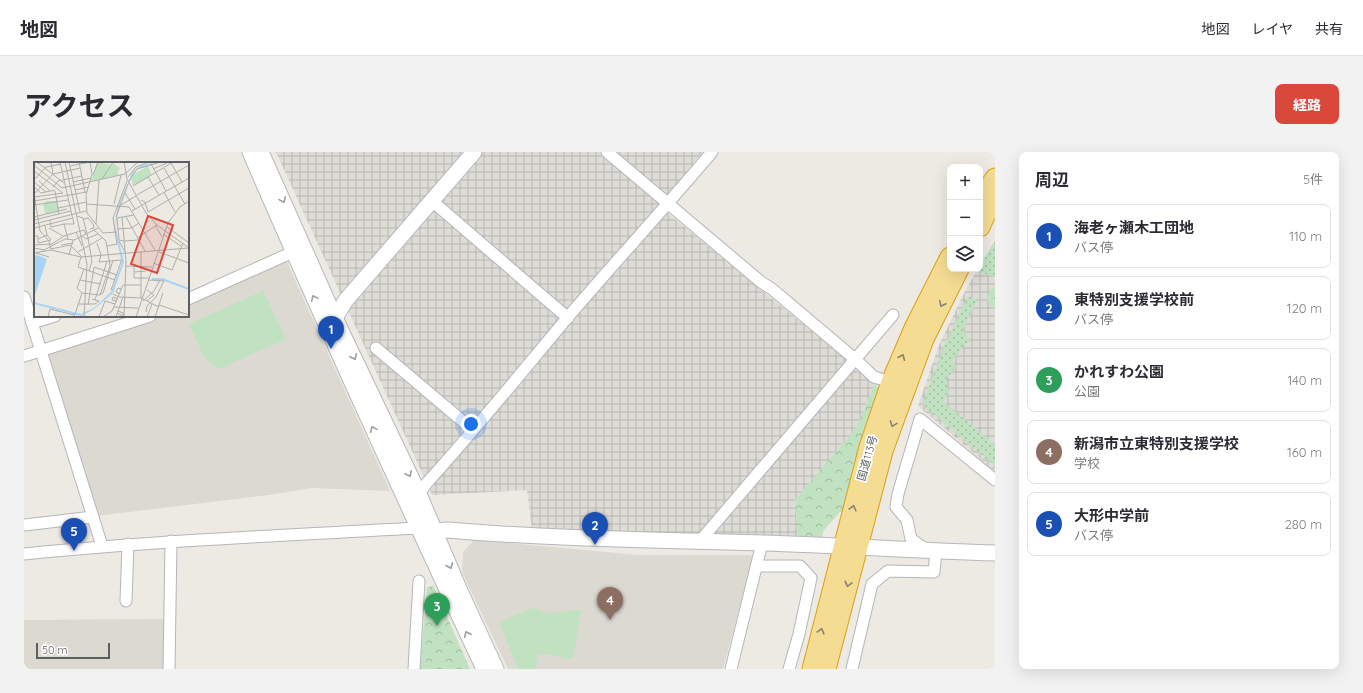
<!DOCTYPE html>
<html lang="ja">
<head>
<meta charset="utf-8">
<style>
  :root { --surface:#fff; --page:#f2f2f3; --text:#2b2b33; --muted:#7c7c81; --line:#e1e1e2; --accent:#da483a }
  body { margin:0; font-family:Quicksand,"Noto Sans JP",sans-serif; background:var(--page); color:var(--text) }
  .controls { position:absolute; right:12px; top:12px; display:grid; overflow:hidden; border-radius:8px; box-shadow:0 4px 16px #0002 }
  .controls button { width:36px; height:36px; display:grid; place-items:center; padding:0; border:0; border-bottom:1px solid var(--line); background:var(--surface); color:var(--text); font:20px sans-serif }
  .scale { position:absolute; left:12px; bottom:10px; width:74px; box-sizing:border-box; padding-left:4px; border:2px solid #5b5e62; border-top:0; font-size:11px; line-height:14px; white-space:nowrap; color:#5b5e62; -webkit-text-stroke:3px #fff; paint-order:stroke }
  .you { position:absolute; left:447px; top:272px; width:14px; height:14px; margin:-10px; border:3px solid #fff; border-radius:50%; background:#1a73e8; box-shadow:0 0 0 6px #1a73e833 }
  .badge { display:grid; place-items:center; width:26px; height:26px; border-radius:50%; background:var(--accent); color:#fff; font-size:13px; font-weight:700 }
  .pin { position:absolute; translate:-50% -33px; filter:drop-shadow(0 1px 2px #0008) }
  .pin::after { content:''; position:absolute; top:21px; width:14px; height:12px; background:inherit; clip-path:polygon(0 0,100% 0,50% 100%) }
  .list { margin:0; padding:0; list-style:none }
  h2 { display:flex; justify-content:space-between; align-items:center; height:52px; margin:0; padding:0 16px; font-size:17px }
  h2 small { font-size:13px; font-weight:400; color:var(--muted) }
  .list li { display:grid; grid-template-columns:26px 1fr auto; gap:12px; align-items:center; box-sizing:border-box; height:64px; margin:0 8px 8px; padding:0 8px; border:1px solid var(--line); border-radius:8px }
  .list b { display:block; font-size:15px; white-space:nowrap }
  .list p { margin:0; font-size:13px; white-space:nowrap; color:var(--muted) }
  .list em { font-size:13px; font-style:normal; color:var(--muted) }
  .icon { flex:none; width:22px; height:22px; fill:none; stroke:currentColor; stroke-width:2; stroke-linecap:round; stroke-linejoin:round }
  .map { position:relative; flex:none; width:971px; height:517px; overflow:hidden; border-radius:8px }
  header { display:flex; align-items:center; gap:24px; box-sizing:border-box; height:56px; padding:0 20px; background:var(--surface); border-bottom:1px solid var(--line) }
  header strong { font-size:19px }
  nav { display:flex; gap:22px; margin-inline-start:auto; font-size:14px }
  .intro { display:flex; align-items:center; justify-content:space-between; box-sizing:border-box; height:96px; padding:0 24px }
  h1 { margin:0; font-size:28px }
  .button { padding:10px 18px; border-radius:8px; background:var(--accent); color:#fff; font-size:14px; font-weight:700 }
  main { display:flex; gap:24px; padding:0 24px }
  aside { flex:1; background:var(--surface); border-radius:8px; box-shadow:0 4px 16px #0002 }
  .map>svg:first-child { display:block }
</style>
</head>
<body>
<header>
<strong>地図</strong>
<nav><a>地図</a><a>レイヤ</a><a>共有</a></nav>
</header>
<div class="intro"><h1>アクセス</h1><a class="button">経路</a></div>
<main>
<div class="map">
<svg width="971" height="517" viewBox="0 0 971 517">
  <defs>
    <pattern id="industrial-grid" width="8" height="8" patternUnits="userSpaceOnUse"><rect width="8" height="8" fill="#dedcd7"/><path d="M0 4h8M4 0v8" fill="none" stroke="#b7b6b2"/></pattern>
    <pattern id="grass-dots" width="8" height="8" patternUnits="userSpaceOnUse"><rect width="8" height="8" fill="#c0e2c1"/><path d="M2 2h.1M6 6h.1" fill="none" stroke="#9fbaa0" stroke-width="1.8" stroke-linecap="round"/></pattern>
    <pattern id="forest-firs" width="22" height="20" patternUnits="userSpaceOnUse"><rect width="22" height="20" fill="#c0e2c1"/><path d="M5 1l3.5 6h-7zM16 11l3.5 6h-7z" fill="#9fbaa0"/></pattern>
    <pattern id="park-crowns" width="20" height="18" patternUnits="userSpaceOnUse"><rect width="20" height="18" fill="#c0e2c1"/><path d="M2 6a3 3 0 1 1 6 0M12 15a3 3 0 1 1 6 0" fill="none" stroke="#9fbaa0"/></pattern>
  </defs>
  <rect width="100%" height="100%" fill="#eceae2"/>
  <g fill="url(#industrial-grid)">
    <polygon points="252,0 679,0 635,54 851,231 833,275 771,348 774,384 508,377 503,338 408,343"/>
    <polygon points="971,89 971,319 894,254 915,193 942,137 954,117 956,117 956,113"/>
  </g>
  <g fill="#dcd9d1">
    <polygon points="262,108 366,339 288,336 245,343 72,364 20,201 137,164 164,164 164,152"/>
    <polygon points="450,388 615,403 729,403 699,517 484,517 438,420 439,400"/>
    <polygon points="140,467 140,517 0,517 0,468"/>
  </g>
  <g fill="url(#grass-dots)">
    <polygon points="971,89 971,124 963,123 953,118 956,117 956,113"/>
    <polygon points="944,144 953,148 939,177 941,182 946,187 928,209 933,214 922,228 925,242 919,249 971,293 971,314 900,254 899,250 919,197"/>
  </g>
  <path fill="url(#forest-firs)" d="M971,134V156H969C961,150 962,139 971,134Z"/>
  <g fill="url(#park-crowns)">
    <polygon points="851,231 856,238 821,361 816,360 799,379 798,385 774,384 771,348 833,275"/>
    <polygon points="409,433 446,517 396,517 403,436"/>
  </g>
  <g fill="#c0e2c1">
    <polygon points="239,139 262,187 195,217 181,207 165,172"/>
    <polygon points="509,456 524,461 557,458 549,507 514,501 511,517 494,517 475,470"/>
  </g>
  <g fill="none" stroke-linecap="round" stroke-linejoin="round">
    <defs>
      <g id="street">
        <polyline points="583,0 737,130 748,137 831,207 850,225 867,230"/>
        <polyline points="408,49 544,166"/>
        <polyline points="0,145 78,394"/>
        <polyline points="164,147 269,100"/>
        <polyline points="8,171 31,164"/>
        <polyline points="352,196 449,278"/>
        <polyline points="0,204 126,164"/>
        <path d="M395,342L402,332C451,278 497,221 544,165C591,110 641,56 688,0"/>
        <polyline points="0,373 69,365"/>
        <polyline points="676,389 869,163"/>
        <polyline points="903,398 887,387 883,368 872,355 874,342 896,267 971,328"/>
        <path d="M0,402C131,389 263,383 394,376"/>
        <polyline points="733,414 776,414 787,426 775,482 765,517"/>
        <polyline points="102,449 104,392"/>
        <polyline points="145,517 147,389"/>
        <polyline points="390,517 395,429"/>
        <polyline points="707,517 738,391"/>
        <polyline points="828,517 848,432 864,419 910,420 912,399"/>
      </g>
      <g id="secondary">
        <path d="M226,0C301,174 380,346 460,517"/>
        <polyline points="237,0 311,166 395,342 436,439 472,517"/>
        <polyline points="311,166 322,148 450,0"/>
        <path d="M394,376L411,379L424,378C529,387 634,388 738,391C816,393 893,399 971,401"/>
      </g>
      <g id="highway">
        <polyline points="956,49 971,26"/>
        <polyline points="956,75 961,64 971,50"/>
        <polyline points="788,517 845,295 867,230 891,174 926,105"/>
        <polyline points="802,517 859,299 900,187 935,117"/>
      </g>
    </defs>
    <use href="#street" stroke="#b3b5b9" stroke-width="13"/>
    <use href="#secondary" stroke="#b4b7bb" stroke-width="17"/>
    <use href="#highway" stroke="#dc9f13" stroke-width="21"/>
    <use href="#street" stroke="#fff" stroke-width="11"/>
    <use href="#secondary" stroke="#fff" stroke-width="15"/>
    <use href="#highway" stroke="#f4dc92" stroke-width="19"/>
  </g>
  <defs><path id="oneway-chevron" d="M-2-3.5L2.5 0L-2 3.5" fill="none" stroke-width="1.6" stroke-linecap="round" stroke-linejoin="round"/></defs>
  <g stroke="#9d9ea1">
    <use href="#oneway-chevron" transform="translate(259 48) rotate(66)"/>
    <use href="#oneway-chevron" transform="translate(290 146) rotate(-114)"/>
    <use href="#oneway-chevron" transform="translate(330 205) rotate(65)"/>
    <use href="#oneway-chevron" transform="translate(349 277) rotate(-114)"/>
    <use href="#oneway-chevron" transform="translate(385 322) rotate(65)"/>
    <use href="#oneway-chevron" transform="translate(426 414) rotate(67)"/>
    <use href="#oneway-chevron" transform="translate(443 482) rotate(-115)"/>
  </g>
  <g stroke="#898470">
    <use href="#oneway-chevron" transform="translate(918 152) rotate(116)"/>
    <use href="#oneway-chevron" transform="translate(878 205) rotate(-67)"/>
    <use href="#oneway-chevron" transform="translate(869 272) rotate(110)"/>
    <use href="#oneway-chevron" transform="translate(829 356) rotate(-76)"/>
    <use href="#oneway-chevron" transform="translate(824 432) rotate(105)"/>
    <use href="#oneway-chevron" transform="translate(797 479) rotate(-75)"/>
  </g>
  <g text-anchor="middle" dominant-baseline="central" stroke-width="3.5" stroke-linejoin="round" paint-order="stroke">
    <g font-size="11" fill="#5b5e62" stroke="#fff">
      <text transform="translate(843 306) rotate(-74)">国道113号</text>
    </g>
  </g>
  <g transform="translate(10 10)">
    <rect width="155" height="155" fill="#eceae2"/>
    <path d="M79,1L86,6L83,11L85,13L57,19L62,3L72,10ZM114,4L118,13L99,24L97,14ZM13,39H23L25,49L11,52L9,42Z" fill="#c0e2c1"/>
    <path d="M64,0L77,3L67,16L60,11Z" fill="#c0e2c1"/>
    <path d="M123,0L101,8L87,39L81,64L90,100L79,131L60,147L47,154L0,142V140L47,152L60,146L77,130L88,101L80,66L84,44L99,9L108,3ZM3,93L13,97L0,136V94Z" fill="#a7d3f7"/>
    <path fill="none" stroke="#a7d3f7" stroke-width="2" d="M118,117H128L155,127"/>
    <path fill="none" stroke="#aeaeab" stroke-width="1" d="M3,0L30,21M17,0L19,12M26,0L40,62H30L34,77M31,0L53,102L50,155M35,0L46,50M45,0L51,30M56,0L58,12L52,33L53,51L69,71L83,70M90,0L93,17L112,51L123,63L155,86M137,1L148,20M117,2L132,29M0,3L28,26L91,12L104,0M36,4L56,0M130,6L151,42M119,7L133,1M0,9L29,31M59,13L64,0M94,15L102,5L115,0M114,15L125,33M68,17L79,0M0,18L12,5L27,2M5,19L16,29M95,19L103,7L127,0M0,20L12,30M39,20L57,16M99,24L139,0M0,25L7,31L21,28M19,25L24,19L48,14M41,28L55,25M21,29L25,52M130,30L141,50M91,31L101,47M103,33L155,3M0,35L29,31M107,38L111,40L114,50L155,26M0,39L53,30M52,42L95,45L121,88M80,42L87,13M0,43L34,38M87,43L102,34M24,46L52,40M98,49L155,16M43,54L49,56L54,76M0,55L33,47M82,55L94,22M88,55L92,99L90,155M92,55L111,89M50,57L54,56L59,62L60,66L56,67M0,58L37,49M16,58L17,65L30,62M0,62L52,49M62,62L65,18M121,63L128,75M133,65L155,81M0,66L39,56M15,66L29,74M83,67L97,66L105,61M42,70L48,84M129,72L147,84M0,74H4V81L17,78L13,73M48,74L64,66M54,76L58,99L55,109M103,76L123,63M4,77L13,73L11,64M85,79L91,90M90,79L85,78L83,56L100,53M90,79L104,78M63,81L67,93L65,100M0,83L18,82L30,74L50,68L52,72M27,83L39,81M73,84L83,82L79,56L93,19M0,86L10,88L31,77L40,78L48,74L52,77L64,72M17,87L36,83L48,95M17,88L15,79L6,69L0,32L19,12L46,6M44,90L68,76M125,90L155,101M0,91L17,88L47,95L154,86M2,91L15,95M35,93L39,78M47,95L44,105L81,118M65,100L87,98V100M119,101L138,108L149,81M92,104L118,105M100,104V116H115M100,110L112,109M46,118L67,122M77,128L87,100M113,128L120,133L113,139M48,131L43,126L50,107M79,132L85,135L107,136L125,145M86,132L82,130L84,126L87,127M65,133L69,131L79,98M107,136V90M61,138L73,99M83,139L78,138L79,135L84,137M109,139L120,129L126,118M44,142H61L65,139L58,137M54,143L60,105L83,113M125,143L155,153M80,145L104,146M112,150L113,144L122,135L130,119L115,118M83,151L89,154V151L84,149M14,155L16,147L40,153M40,155L48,131L66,133L76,104L72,79L60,68M65,155L71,139L81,142M69,155L78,149L89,123H107M82,155L89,135M102,155L134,61L146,45L155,39M113,155L118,142M121,155L129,131"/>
    <path fill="#da483a" fill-opacity="0.15" stroke="#da483a" stroke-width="2" d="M114,54L139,63L123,111L97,102Z"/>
    <rect width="155" height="155" fill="none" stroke="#5b5e62" stroke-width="2"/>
  </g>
</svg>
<div class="controls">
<button>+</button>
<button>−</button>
<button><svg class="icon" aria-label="layers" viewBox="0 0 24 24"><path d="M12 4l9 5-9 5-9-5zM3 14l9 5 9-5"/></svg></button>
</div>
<div class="scale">50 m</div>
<div class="you"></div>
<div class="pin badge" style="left:307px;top:197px;background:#1a4fb4">1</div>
<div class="pin badge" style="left:571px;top:393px;background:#1a4fb4">2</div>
<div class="pin badge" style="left:413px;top:474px;background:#2e9e5b">3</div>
<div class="pin badge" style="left:586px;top:468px;background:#8d6e63">4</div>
<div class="pin badge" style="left:50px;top:399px;background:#1a4fb4">5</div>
</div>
<aside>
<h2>周辺<small>5件</small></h2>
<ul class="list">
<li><span class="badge" style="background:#1a4fb4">1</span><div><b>海老ヶ瀬木工団地</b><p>バス停</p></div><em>110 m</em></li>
<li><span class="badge" style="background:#1a4fb4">2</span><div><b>東特別支援学校前</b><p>バス停</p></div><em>120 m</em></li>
<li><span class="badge" style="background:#2e9e5b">3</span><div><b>かれすわ公園</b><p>公園</p></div><em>140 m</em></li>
<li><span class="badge" style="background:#8d6e63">4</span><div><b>新潟市立東特別支援学校</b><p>学校</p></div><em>160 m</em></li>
<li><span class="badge" style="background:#1a4fb4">5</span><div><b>大形中学前</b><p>バス停</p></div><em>280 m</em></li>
</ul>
</aside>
</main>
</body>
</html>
